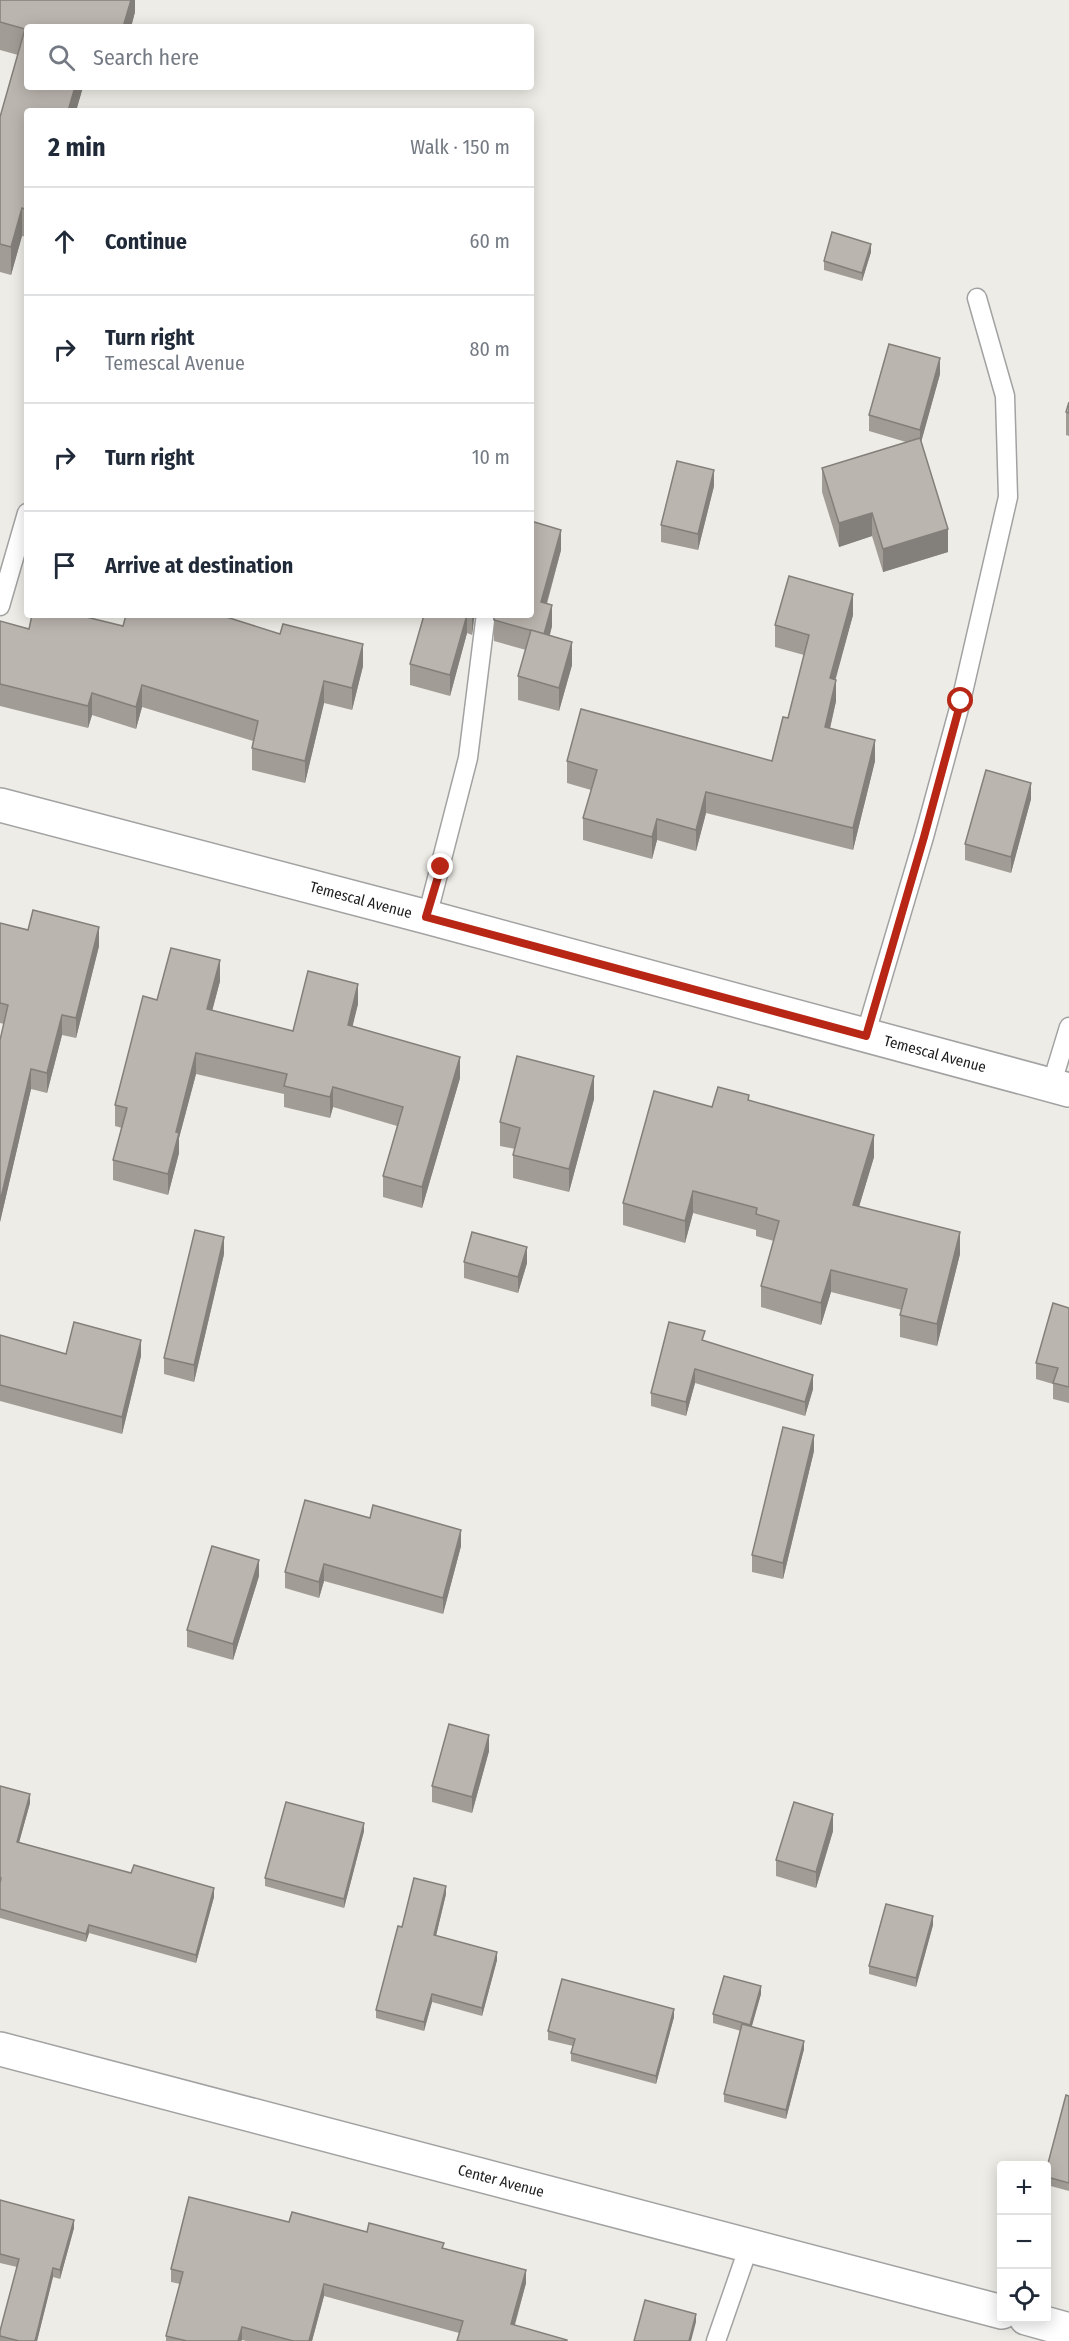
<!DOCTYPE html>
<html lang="en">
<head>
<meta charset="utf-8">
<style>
  :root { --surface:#fff; --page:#f2f2f3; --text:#1f2937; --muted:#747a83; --line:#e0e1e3 }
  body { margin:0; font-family:"Fira Sans Condensed",sans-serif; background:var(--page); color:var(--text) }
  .controls { position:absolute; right:18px; bottom:18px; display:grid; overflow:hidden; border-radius:6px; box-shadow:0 3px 15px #0003 }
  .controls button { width:54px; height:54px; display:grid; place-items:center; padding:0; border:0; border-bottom:2px solid var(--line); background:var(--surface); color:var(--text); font:30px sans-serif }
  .stop { position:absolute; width:18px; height:18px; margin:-14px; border:4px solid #b82715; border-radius:50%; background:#fff }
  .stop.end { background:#b82715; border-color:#fff; box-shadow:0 2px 6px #0008 }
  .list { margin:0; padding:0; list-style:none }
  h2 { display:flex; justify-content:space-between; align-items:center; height:78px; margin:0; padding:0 24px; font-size:26px }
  h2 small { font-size:20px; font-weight:400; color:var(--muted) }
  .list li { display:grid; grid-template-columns:39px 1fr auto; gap:18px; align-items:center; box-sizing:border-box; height:108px; padding:0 24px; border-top:2px solid var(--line) }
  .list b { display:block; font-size:22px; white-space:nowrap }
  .list p { margin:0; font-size:20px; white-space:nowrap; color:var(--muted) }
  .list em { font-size:20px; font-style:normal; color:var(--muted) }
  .icon { flex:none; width:33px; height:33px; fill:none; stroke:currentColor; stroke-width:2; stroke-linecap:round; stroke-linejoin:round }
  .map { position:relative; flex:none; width:1069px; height:2341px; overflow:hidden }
  .search { position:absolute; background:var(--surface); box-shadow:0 3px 15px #0003; left:24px; top:24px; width:510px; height:66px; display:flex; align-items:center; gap:15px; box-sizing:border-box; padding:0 21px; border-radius:6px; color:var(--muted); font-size:22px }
  .panel { position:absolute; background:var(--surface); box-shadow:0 3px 15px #0003; left:24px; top:108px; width:510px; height:510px; border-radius:6px }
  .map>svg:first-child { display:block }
</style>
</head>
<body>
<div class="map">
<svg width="1069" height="2341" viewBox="0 0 1069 2341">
  <rect width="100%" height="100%" fill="#eeece6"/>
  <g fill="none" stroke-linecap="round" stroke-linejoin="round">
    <defs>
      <g id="service">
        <polyline points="0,606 27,513"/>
        <polyline points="427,917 468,758 485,621"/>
        <polyline points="865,1036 924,837 961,701 1008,497 1005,396 977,298"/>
        <polyline points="1051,1086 1069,1027"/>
        <polyline points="716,2341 749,2246"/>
      </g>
      <g id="minor">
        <polyline points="0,805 427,917 1069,1090"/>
        <polyline points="0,2049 1002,2312"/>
        <polyline points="1026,2318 1069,2330"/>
      </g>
    </defs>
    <use href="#service" stroke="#a2a2a2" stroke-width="21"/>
    <use href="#minor" stroke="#a2a2a2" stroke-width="36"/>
    <use href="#service" stroke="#fff" stroke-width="18"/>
    <use href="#minor" stroke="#fff" stroke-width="33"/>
  </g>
  <g fill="#a19c96">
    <polygon points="0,0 135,0 135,12 131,27 27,27 27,87 83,87 76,111 27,111 27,237 22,236 11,275 0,272 0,117 18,55 0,50"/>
    <polygon points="871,252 862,281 824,270 824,261"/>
    <polygon points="940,374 921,442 948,552 883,572 872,536 839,547 822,492 822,468 906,442 869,431 869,415"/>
    <polygon points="1069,402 1069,436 1066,435 1066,412"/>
    <polygon points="714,486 698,550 661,542 661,525"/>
    <polygon points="561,550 547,604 552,626 550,635 572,665 559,711 518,700 518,676 526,650 494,641 494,616"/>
    <polygon points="424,615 477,615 474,619 472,635 467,633 450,696 410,685 410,664"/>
    <polygon points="853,615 835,679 836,701 830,729 875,761 853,850 706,813 696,851 657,840 652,859 583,840 583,818 591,790 567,783 567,761 772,761 788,718 804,655 775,647 775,625"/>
    <polygon points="0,621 29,629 123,626 363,666 352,710 324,703 305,783 252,770 252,748 253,741 142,707 136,729 92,715 88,728 0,706"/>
    <polygon points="1031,799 1011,873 965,860 965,844"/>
    <polygon points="0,923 99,946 76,1038 62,1035 47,1093 31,1089 0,1222 0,1040 4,1024 0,1023"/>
    <polygon points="220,981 212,1011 293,1031 358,1004 352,1026 460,1078 422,1208 383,1197 383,1176 397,1126 333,1107 330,1118 284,1107 284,1094 196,1074 179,1138 179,1153 168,1195 113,1180 113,1160 122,1128 115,1126 115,1105 157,1000"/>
    <polygon points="594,1099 569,1192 513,1178 513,1155 515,1149 500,1146 500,1122"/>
    <polygon points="749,1100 874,1157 859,1206 960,1254 937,1346 900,1337 900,1315 902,1310 831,1292 821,1325 761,1307 761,1286 774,1241 756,1236 756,1230 693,1213 685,1243 623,1225 623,1203 712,1107"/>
    <polygon points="224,1254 194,1382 164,1374 164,1358"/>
    <polygon points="464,1262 527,1263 518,1293 464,1278"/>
    <polygon points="1069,1308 1069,1403 1053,1399 1053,1384 1036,1379 1036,1363"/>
    <polygon points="0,1335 66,1354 141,1356 122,1434 0,1401"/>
    <polygon points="705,1341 813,1389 805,1416 695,1383 686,1416 651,1406 651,1393"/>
    <polygon points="814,1451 783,1579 752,1572 752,1555"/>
    <polygon points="370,1518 461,1546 443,1614 324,1581 319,1598 285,1588 285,1572"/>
    <polygon points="259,1576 233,1660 187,1647 187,1630"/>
    <polygon points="489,1751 472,1813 432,1802 432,1786"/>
    <polygon points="0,1786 30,1803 19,1842 214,1897 196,1963 89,1933 86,1942 0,1918"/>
    <polygon points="364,1831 344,1908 265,1886 265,1878"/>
    <polygon points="833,1831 816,1888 776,1876 776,1860"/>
    <polygon points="446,1894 436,1936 497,1960 482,2016 432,2002 424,2031 376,2018 376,2010 402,1927"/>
    <polygon points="933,1925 916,1987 869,1974 869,1966"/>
    <polygon points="761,1994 751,2027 804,2049 786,2119 724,2102 724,2094 741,2031 713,2023 713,2014"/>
    <polygon points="674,2017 656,2084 571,2061 571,2053 573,2046 548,2040 548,2031"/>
    <polygon points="1069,2096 1069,2191 1047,2185 1047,2167"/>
    <polygon points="0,2200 74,2228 60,2279 53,2277 37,2341 0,2341 0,2331 17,2267 0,2263"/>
    <polygon points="289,2222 367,2232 444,2248 526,2283 515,2325 459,2333 324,2296 312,2341 246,2341 242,2340 241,2341 166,2341 166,2336 180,2284 171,2282 171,2269"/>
  </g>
  <g fill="#837f7a">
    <polygon points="131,0 135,0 135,12 131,27 123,27"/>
    <polygon points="75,87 83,87 76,111 68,111"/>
    <polygon points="22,208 22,236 11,275 11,247"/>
    <polygon points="871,244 871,252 862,281 862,273"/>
    <polygon points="940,358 940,374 920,446 920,430"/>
    <polygon points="714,470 714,486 698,550 698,534"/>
    <polygon points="872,513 872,536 839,547 839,523"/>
    <polygon points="948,529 948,552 883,572 883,549"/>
    <polygon points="561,530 561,550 541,623 541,602"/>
    <polygon points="853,594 853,615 830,700 830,678"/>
    <polygon points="552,605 552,626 544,655 544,634"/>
    <polygon points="467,615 467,633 450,696 450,675"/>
    <polygon points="472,615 477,615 474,619 472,635"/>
    <polygon points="572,642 572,665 559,711 559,688"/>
    <polygon points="363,644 363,666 352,710 352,688"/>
    <polygon points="836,680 836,701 825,749 825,727"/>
    <polygon points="324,681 324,703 305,783 305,761"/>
    <polygon points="142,685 142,707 136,729 136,707"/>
    <polygon points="92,693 92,715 88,728 88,706"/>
    <polygon points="875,740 875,761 853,850 853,828"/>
    <polygon points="1031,783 1031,799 1011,873 1011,857"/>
    <polygon points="706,792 706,813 696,851 696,830"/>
    <polygon points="657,819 657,840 652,859 652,837"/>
    <polygon points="99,927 99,946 76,1038 76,1018"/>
    <polygon points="220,960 220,981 207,1030 207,1009"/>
    <polygon points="358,984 358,1004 348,1045 348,1025"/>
    <polygon points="62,1015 62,1035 47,1093 47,1073"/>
    <polygon points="196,1053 196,1074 179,1138 179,1153 168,1195 168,1174 176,1132"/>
    <polygon points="460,1057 460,1078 422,1208 422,1187"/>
    <polygon points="31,1069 31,1089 0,1222 0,1202"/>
    <polygon points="594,1076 594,1099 569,1192 569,1169"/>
    <polygon points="333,1087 333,1107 330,1118 330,1097"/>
    <polygon points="874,1135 874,1157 853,1227 853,1205"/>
    <polygon points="693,1191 693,1213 685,1243 685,1221"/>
    <polygon points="960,1232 960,1254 937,1346 937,1324"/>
    <polygon points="224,1237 224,1254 194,1382 194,1365"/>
    <polygon points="527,1247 527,1263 518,1293 518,1277"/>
    <polygon points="831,1270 831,1292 821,1325 821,1303"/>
    <polygon points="141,1340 141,1356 122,1434 122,1417"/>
    <polygon points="695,1369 695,1383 686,1416 686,1402"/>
    <polygon points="813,1375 813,1389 805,1416 805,1402"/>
    <polygon points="814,1435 814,1451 783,1579 783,1563"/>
    <polygon points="461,1530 461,1546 443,1614 443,1598"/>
    <polygon points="259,1560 259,1576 233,1660 233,1644"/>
    <polygon points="324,1564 324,1581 319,1598 319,1582"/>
    <polygon points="489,1735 489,1751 472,1813 472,1797"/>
    <polygon points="30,1794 30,1803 17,1850 17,1842"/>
    <polygon points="833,1814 833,1831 816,1888 816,1872"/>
    <polygon points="364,1823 364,1831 344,1908 344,1899"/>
    <polygon points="446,1886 446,1894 434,1944 434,1935"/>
    <polygon points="214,1888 214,1897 196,1963 196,1955"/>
    <polygon points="933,1916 933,1925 916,1987 916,1978"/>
    <polygon points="89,1925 89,1933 86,1942 86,1934"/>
    <polygon points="497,1952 497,1960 482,2016 482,2008"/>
    <polygon points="761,1986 761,1994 750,2033 750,2025"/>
    <polygon points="432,1994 432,2002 424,2031 424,2022"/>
    <polygon points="674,2009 674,2017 656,2084 656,2076"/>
    <polygon points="804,2041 804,2049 786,2119 786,2110"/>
    <polygon points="74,2220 74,2228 60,2279 60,2270"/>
    <polygon points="53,2268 53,2277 37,2341 35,2341"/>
    <polygon points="526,2270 526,2283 511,2337 511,2324"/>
    <polygon points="324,2284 324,2296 312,2341 309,2341"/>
    <polygon points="696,2314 696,2322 691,2341 689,2341"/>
    <polygon points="242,2327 242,2340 241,2341 238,2341"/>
  </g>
  <g fill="#bbb5af" stroke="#837f7a" stroke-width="1.5">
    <polygon points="0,0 131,0 123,27 27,27 27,87 75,87 68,111 27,111 27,210 22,208 11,247 0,244 0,117 25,29 0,22"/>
    <polygon points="832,232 871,244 862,273 824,261"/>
    <polygon points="889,344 940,358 920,430 869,415"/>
    <polygon points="1069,402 1069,413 1066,412"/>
    <polygon points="920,438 948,529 883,549 872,513 839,523 822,468"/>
    <polygon points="677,461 714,470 698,534 661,525"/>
    <polygon points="531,521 561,530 541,602 552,605 544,634 494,620 494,615 531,615"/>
    <polygon points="789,576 853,594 830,678 836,680 825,727 875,740 853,828 706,792 696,830 657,819 652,837 583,818 597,770 567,761 581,709 772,761 783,717 788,718 809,635 775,625"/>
    <polygon points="32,615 78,615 123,626 126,615 220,615 280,634 283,624 363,644 352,688 324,681 305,761 252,748 258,721 142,685 136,707 92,693 88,706 0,684 0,621 29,629"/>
    <polygon points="424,615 467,615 450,675 410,664"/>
    <polygon points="531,630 572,642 559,688 518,676"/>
    <polygon points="986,770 1031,783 1011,857 965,844"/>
    <polygon points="33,910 99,927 76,1018 62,1015 47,1073 31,1069 0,1202 0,1040 8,1005 0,1003 0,923 28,930"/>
    <polygon points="171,948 220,960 207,1009 293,1031 308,971 358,984 348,1025 460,1057 422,1187 383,1176 403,1107 333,1087 330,1097 284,1086 287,1074 196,1053 176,1132 179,1133 168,1174 113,1160 127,1108 115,1105 143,996 157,1000"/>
    <polygon points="517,1056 594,1076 569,1169 513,1155 520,1128 500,1122"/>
    <polygon points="718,1087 749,1095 748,1100 874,1135 853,1205 960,1232 937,1324 900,1315 907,1289 831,1270 821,1303 761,1286 779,1221 756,1214 757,1208 693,1191 685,1221 623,1203 654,1091 712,1107"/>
    <polygon points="195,1230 224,1237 194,1365 164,1358"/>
    <polygon points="472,1232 527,1247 518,1277 464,1262"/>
    <polygon points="1053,1303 1069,1308 1069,1387 1053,1383 1058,1368 1036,1363"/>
    <polygon points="74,1322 141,1340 122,1417 0,1385 0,1335 66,1354"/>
    <polygon points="669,1322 705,1331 702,1340 813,1375 805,1402 695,1369 686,1402 651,1393"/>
    <polygon points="783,1427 814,1435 783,1563 752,1555"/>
    <polygon points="305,1500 370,1518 373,1505 461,1530 443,1598 324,1564 319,1582 285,1572"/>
    <polygon points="212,1546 259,1560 233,1644 187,1630"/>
    <polygon points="449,1724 489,1735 472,1797 432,1786"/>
    <polygon points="0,1786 30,1794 17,1842 131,1873 134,1865 214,1888 196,1955 89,1925 86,1934 0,1909 0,1883 1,1878 0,1877"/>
    <polygon points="286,1802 364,1823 344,1899 265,1878"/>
    <polygon points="794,1802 833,1814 816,1872 776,1860"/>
    <polygon points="414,1878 446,1886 434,1935 497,1952 482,2008 432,1994 424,2022 376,2010 398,1926 402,1927"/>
    <polygon points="886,1904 933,1916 916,1978 869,1966"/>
    <polygon points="724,1976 761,1986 750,2025 713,2014"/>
    <polygon points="562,1979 674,2009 656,2076 571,2053 575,2039 548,2031"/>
    <polygon points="742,2024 804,2041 786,2110 724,2094"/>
    <polygon points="1066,2095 1069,2096 1069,2183 1047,2177 1047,2167"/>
    <polygon points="189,2197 289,2222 292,2212 367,2232 369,2223 444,2243 442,2248 526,2270 511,2324 567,2340 567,2341 457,2341 463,2321 324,2284 309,2341 293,2341 242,2327 238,2341 187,2341 166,2336 183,2272 171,2269"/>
    <polygon points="0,2200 74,2220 60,2270 53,2268 35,2341 19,2341 0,2336 0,2331 19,2259 0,2254"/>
    <polygon points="645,2300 696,2314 689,2341 634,2341"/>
  </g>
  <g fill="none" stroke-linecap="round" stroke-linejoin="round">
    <polyline stroke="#b82715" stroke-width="8" points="441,867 426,917 866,1036 924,837 961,701"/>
  </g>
  <g text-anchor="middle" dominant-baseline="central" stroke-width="4.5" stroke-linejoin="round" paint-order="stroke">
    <g font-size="15" fill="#1e1e1e" stroke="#fff">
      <text transform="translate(361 900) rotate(15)">Temescal Avenue</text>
      <text transform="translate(935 1054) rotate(15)">Temescal Avenue</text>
      <text transform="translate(501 2181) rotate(15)">Center Avenue</text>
    </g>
  </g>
</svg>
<div class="controls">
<button>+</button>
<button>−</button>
<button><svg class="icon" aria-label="locate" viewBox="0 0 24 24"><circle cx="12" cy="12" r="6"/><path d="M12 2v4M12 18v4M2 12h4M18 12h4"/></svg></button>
</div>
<div class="stop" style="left:961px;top:701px"></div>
<div class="stop end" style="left:441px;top:867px"></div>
<div class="search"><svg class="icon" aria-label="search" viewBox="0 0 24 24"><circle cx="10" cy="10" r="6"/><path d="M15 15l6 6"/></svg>Search here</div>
<section class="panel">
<h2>2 min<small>Walk · 150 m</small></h2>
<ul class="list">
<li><svg class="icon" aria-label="ahead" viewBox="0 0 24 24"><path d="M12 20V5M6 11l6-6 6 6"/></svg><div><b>Continue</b></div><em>60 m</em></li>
<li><svg class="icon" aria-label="right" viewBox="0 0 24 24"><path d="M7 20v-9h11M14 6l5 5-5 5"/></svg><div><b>Turn right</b><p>Temescal Avenue</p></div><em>80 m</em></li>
<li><svg class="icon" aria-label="right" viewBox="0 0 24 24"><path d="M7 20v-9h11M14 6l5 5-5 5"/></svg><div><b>Turn right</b></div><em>10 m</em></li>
<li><svg class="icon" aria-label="arrive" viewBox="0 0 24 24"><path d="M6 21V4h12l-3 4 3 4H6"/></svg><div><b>Arrive at destination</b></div></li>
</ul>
</section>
</div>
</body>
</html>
